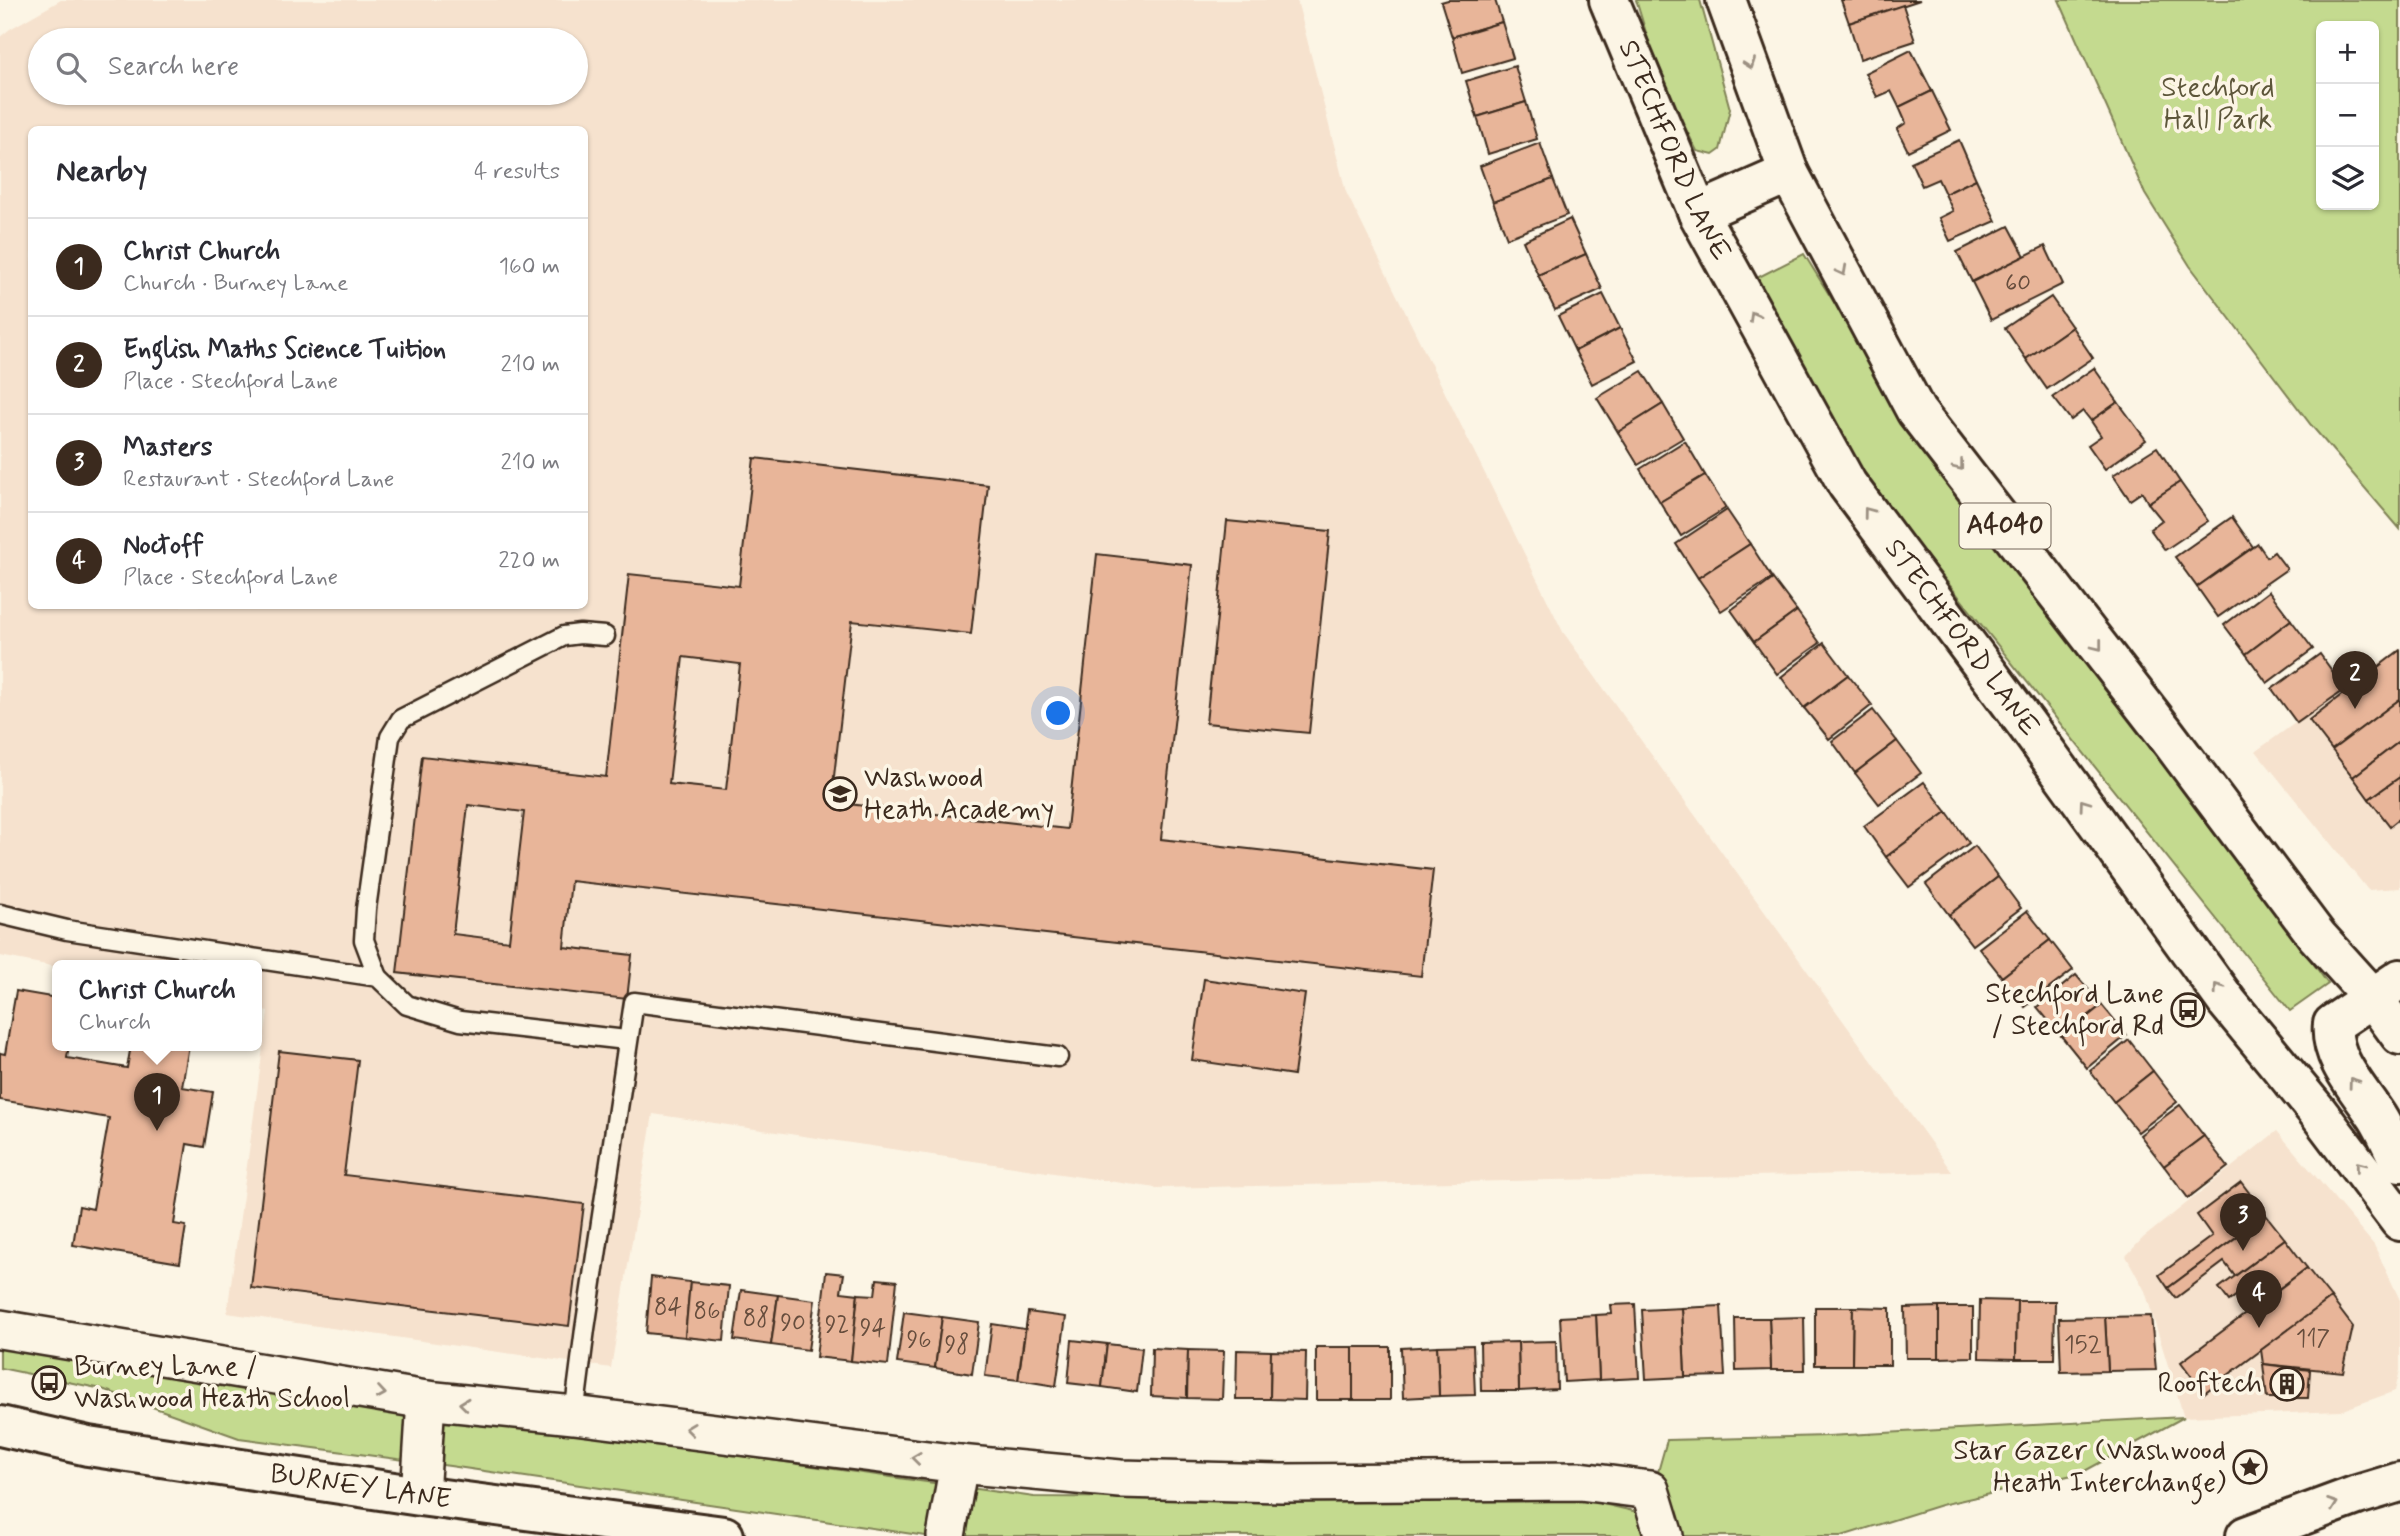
<!DOCTYPE html>
<html lang="en">
<head>
<meta charset="utf-8">
<style>
  :root { --surface:#fff; --page:#f7f7f7; --text:#2b2b33; --muted:#7c7c81; --line:#e1e1e2; --accent:#3b2a1e }
  body { margin:0; font-family:Mynerve,sans-serif; background:var(--page); color:var(--text) }
  .controls { position:absolute; right:21px; top:21px; display:grid; overflow:hidden; border-radius:10px; box-shadow:0 2px 5px #0004 }
  .controls button { width:63px; height:63px; display:grid; place-items:center; padding:0; border:0; border-bottom:2px solid var(--line); background:var(--surface); color:var(--text); font:35px sans-serif }
  .you { position:absolute; left:1059px; top:714px; width:24px; height:24px; margin:-18px; border:5px solid #fff; border-radius:50%; background:#1a73e8; box-shadow:0 0 0 10px #1a73e833 }
  .badge { display:grid; place-items:center; width:46px; height:46px; border-radius:50%; background:var(--accent); color:#fff; font-size:23px; font-weight:700 }
  .pin { position:absolute; translate:-50% -58px; filter:drop-shadow(0 2px 4px #0008) }
  .pin::after { content:''; position:absolute; top:37px; width:24px; height:21px; background:inherit; clip-path:polygon(0 0,100% 0,50% 100%) }
  .popup { position:absolute; left:52px; top:960px; width:210px; height:91px; box-sizing:border-box; display:grid; place-content:center; border-radius:10px; background:var(--surface); filter:drop-shadow(0 2px 5px #0005); font-size:23px; white-space:nowrap; color:var(--muted) }
  .popup b { font-size:26px; color:var(--text) }
  .popup::after { content:''; position:absolute; left:50%; top:100%; margin-left:-14px; border:14px solid transparent; border-top-color:var(--surface) }
  .list { margin:0; padding:0; list-style:none }
  h2 { display:flex; justify-content:space-between; align-items:center; height:91px; margin:0; padding:0 28px; font-size:30px }
  h2 small { font-size:23px; font-weight:400; color:var(--muted) }
  .list li { display:grid; grid-template-columns:46px 1fr auto; gap:21px; align-items:center; box-sizing:border-box; height:98px; padding:0 28px; border-top:2px solid var(--line) }
  .list b { display:block; font-size:26px; white-space:nowrap }
  .list p { margin:0; font-size:23px; white-space:nowrap; color:var(--muted) }
  .list em { font-size:23px; font-style:normal; color:var(--muted) }
  .icon { flex:none; width:38px; height:38px; fill:none; stroke:currentColor; stroke-width:2; stroke-linecap:round; stroke-linejoin:round }
  .map { position:relative; flex:none; width:2400px; height:1536px; overflow:hidden }
  .search { position:absolute; background:var(--surface); box-shadow:0 2px 5px #0004; left:28px; top:28px; width:560px; height:77px; display:flex; align-items:center; gap:18px; box-sizing:border-box; padding:0 24px; border-radius:38px; color:var(--muted); font-size:26px }
  .panel { position:absolute; background:var(--surface); box-shadow:0 2px 5px #0004; left:28px; top:126px; width:560px; height:483px; border-radius:10px }
  .map>svg:first-child { display:block }
</style>
</head>
<body>
<div class="map">
<svg width="2400" height="1536" viewBox="0 0 2400 1536">
  <rect width="100%" height="100%" fill="#fcf5e5"/>
  <filter id="ink" filterUnits="userSpaceOnUse"><feTurbulence type="fractalNoise" baseFrequency=".0143" numOctaves="2"/><feDisplacementMap in="SourceGraphic" scale="14" xChannelSelector="R" yChannelSelector="G"/><feConvolveMatrix kernelMatrix="1 2 1 2 8 2 1 2 1" color-interpolation-filters="sRGB"/></filter>
  <g filter="url(#ink)">
    <g fill="#f6e2ce" fill-rule="evenodd">
      <path d="M61,0H1297L1346,192L1563,632L1952,1172L1156,1188L653,1114L611,1368L227,1313L268,1011L257,1009V965H57V967L0,956V37L10,29ZM40,40H576V93H40ZM32,130H584V606H32Z"/>
      <polygon points="2400,648 2400,888 2368,890 2256,751"/>
      <polygon points="2277,1131 2374,1245 2400,1300 2400,1370 2395,1391 2340,1411 2184,1417 2145,1291 2126,1256 2143,1238"/>
    </g>
    <g fill="#c4da8f" stroke="#808256" stroke-width="2" fill-rule="evenodd">
      <polygon points="1636,0 1700,0 1730,109 1720,150 1713,155 1697,151 1660,78"/>
      <path d="M2059,0H2400V529L2311,425L2190,266L2145,194ZM2374,26V205H2321V26Z"/>
      <polygon points="1804,254 1910,425 2205,812 2328,984 2290,1011 1864,478 1753,280"/>
      <polygon points="0,1336 464,1417 1034,1497 1586,1500 1646,1514 1667,1440 1828,1436 2184,1417 2081,1473 1941,1505 1842,1536 926,1536 450,1466 239,1438 102,1389 0,1368"/>
    </g>
    <g fill="#e8b599" stroke="#3b2a1e" stroke-width="2" fill-rule="evenodd">
      <polygon points="1448,0 1495,0 1502,22 1452,37 1441,2"/>
      <polygon points="1841,0 1920,0 1849,23"/>
      <polygon points="1903,5 1915,41 1860,59 1849,23"/>
      <polygon points="1502,22 1513,58 1462,73 1452,37"/>
      <polygon points="1911,50 1932,91 1899,107 1891,91 1877,97 1865,73"/>
      <polygon points="1515,66 1526,102 1477,117 1466,81"/>
      <polygon points="1932,91 1951,130 1908,151 1897,129 1906,123 1899,107"/>
      <polygon points="1526,102 1537,139 1488,154 1477,117"/>
      <polygon points="1959,140 1976,179 1945,194 1938,179 1922,186 1911,162"/>
      <polygon points="1540,143 1553,179 1493,202 1480,166"/>
      <polygon points="1553,179 1567,215 1507,238 1493,202"/>
      <polygon points="1976,179 1996,221 1950,241 1939,218 1953,211 1945,194"/>
      <polygon points="1570,219 1586,254 1538,275 1523,241"/>
      <polygon points="2009,226 2025,256 1972,282 1957,252"/>
      <polygon points="2045,246 2063,284 1991,320 1972,282"/>
      <polygon points="1586,254 1602,289 1555,310 1538,275"/>
      <polygon points="1603,294 1620,328 1575,351 1558,316"/>
      <polygon points="2051,297 2072,327 2026,359 2005,328"/>
      <polygon points="2072,327 2093,358 2047,389 2026,359"/>
      <polygon points="1620,328 1637,361 1592,384 1575,351"/>
      <polygon points="2094,368 2118,402 2091,421 2083,411 2071,420 2053,397"/>
      <polygon points="1642,371 1663,404 1618,432 1597,398"/>
      <polygon points="2118,402 2146,440 2105,469 2088,445 2101,436 2091,421"/>
      <polygon points="1663,404 1683,438 1638,465 1618,432"/>
      <polygon points="1685,441 1705,475 1660,502 1640,469"/>
      <polygon points="2157,447 2180,482 2148,503 2142,492 2130,500 2113,475"/>
      <path d="M754,458L988,485L971,634L852,621L831,802L1067,829L1097,554L1192,565L1161,839L1433,870L1421,976L571,881L564,947L632,955L627,999L397,973L422,756L606,777L629,574L739,586ZM683,657L740,664L726,790L669,784ZM468,805L524,812L509,941L453,934Z"/>
      <polygon points="1705,475 1726,508 1681,536 1660,502"/>
      <polygon points="2180,482 2208,521 2165,550 2150,529 2162,520 2148,503"/>
      <polygon points="1727,510 1750,544 1698,578 1676,544"/>
      <polygon points="2232,517 2253,547 2197,587 2175,557"/>
      <polygon points="1227,521 1330,531 1309,733 1206,723"/>
      <polygon points="1750,544 1772,578 1721,611 1698,578"/>
      <polygon points="2258,544 2267,557 2274,552 2287,569 2218,617 2197,587"/>
      <polygon points="1773,579 1797,611 1754,642 1731,610"/>
      <polygon points="2269,591 2291,620 2246,654 2224,625"/>
      <polygon points="1797,611 1820,643 1777,674 1754,642"/>
      <polygon points="2291,620 2313,649 2267,683 2246,654"/>
      <polygon points="1824,643 1848,675 1804,708 1781,677"/>
      <polygon points="2400,650 2400,699 2332,750 2309,720"/>
      <polygon points="2320,654 2345,689 2297,723 2272,689"/>
      <polygon points="1848,675 1872,705 1829,739 1804,708"/>
      <polygon points="2400,699 2400,741 2353,777 2332,750"/>
      <polygon points="1873,710 1897,741 1855,773 1832,741"/>
      <polygon points="1897,741 1921,773 1879,804 1855,773"/>
      <polygon points="2400,741 2400,777 2369,799 2353,777"/>
      <polygon points="2400,777 2400,818 2390,826 2369,799"/>
      <polygon points="1924,782 1947,812 1886,857 1864,826"/>
      <polygon points="1947,812 1969,843 1909,887 1886,857"/>
      <polygon points="1975,846 1998,877 1949,915 1926,884"/>
      <polygon points="1998,877 2021,908 1972,945 1949,915"/>
      <polygon points="2027,911 2050,940 2002,977 1979,948"/>
      <polygon points="2050,940 2073,970 2025,1007 2002,977"/>
      <polygon points="2076,975 2102,1005 2062,1037 2037,1007"/>
      <polygon points="1204,979 1305,994 1294,1075 1192,1060"/>
      <polygon points="16,991 57,998 57,1045 69,1045 67,1058 127,1068 131,1045 189,1045 182,1087 213,1092 204,1147 187,1144 174,1224 186,1226 180,1263 73,1245 79,1206 93,1209 109,1118 0,1100 0,1053 5,1054"/>
      <polygon points="2102,1005 2127,1035 2087,1068 2062,1037"/>
      <polygon points="2129,1040 2153,1071 2114,1102 2090,1071"/>
      <polygon points="279,1051 358,1060 344,1175 584,1204 569,1326 251,1288"/>
      <polygon points="2153,1071 2177,1102 2138,1132 2114,1102"/>
      <polygon points="2180,1105 2204,1136 2164,1166 2140,1135"/>
      <polygon points="2204,1136 2228,1167 2188,1198 2164,1166"/>
      <polygon points="2241,1182 2266,1215 2168,1288 2159,1275 2212,1236 2197,1215"/>
      <polygon points="2266,1215 2285,1239 2235,1276 2224,1262 2176,1298 2168,1288"/>
      <polygon points="2285,1239 2307,1268 2257,1305 2245,1289 2229,1301 2219,1288"/>
      <polygon points="2307,1268 2331,1298 2204,1393 2181,1362"/>
      <polygon points="826,1272 844,1274 841,1292 858,1294 851,1361 816,1357"/>
      <polygon points="651,1277 690,1282 685,1337 646,1333"/>
      <polygon points="877,1279 897,1281 888,1365 851,1361 858,1294 875,1295"/>
      <polygon points="690,1282 729,1286 724,1341 685,1337"/>
      <polygon points="741,1290 778,1295 771,1345 734,1340"/>
      <polygon points="778,1295 815,1300 808,1350 771,1345"/>
      <polygon points="2331,1298 2353,1327 2343,1372 2263,1364 2261,1350"/>
      <polygon points="1980,1300 2017,1301 2016,1359 1979,1358"/>
      <polygon points="2017,1301 2055,1301 2054,1359 2016,1359"/>
      <polygon points="1635,1304 1639,1378 1599,1380 1596,1315 1612,1314 1611,1305"/>
      <polygon points="1721,1306 1725,1376 1685,1377 1682,1308"/>
      <polygon points="1815,1307 1853,1307 1852,1365 1815,1365"/>
      <polygon points="1853,1307 1890,1308 1890,1365 1852,1365"/>
      <polygon points="1939,1307 1939,1358 1906,1358 1905,1308"/>
      <polygon points="1939,1307 1973,1307 1973,1357 1939,1358"/>
      <polygon points="1682,1308 1685,1377 1646,1379 1642,1310"/>
      <polygon points="904,1312 942,1317 935,1368 897,1363"/>
      <polygon points="1028,1312 1066,1317 1056,1386 1018,1380"/>
      <polygon points="1596,1315 1599,1380 1564,1382 1560,1317"/>
      <polygon points="2151,1316 2156,1370 2108,1371 2105,1317"/>
      <polygon points="942,1317 979,1322 972,1374 935,1368"/>
      <polygon points="1804,1317 1805,1370 1771,1370 1769,1318"/>
      <polygon points="2105,1317 2108,1371 2061,1372 2059,1318"/>
      <polygon points="1735,1318 1769,1318 1771,1370 1736,1371"/>
      <polygon points="992,1324 1025,1329 1018,1380 985,1376"/>
      <polygon points="1072,1340 1107,1344 1102,1387 1068,1383"/>
      <polygon points="1556,1341 1557,1389 1519,1391 1518,1342"/>
      <polygon points="1518,1342 1519,1391 1481,1391 1480,1343"/>
      <polygon points="1107,1344 1142,1348 1137,1392 1102,1387"/>
      <polygon points="1473,1345 1475,1395 1439,1396 1437,1346"/>
      <polygon points="1437,1346 1439,1396 1403,1398 1401,1348"/>
      <rect x="1316" y="1347" width="37" height="53"/>
      <rect x="1353" y="1347" width="37" height="53"/>
      <polygon points="1152,1348 1188,1350 1187,1398 1151,1396"/>
      <polygon points="1188,1350 1224,1351 1222,1399 1187,1398"/>
      <polygon points="1237,1350 1271,1351 1270,1399 1236,1399"/>
      <polygon points="1271,1351 1306,1352 1305,1400 1270,1399"/>
      <polygon points="2263,1364 2310,1370 2308,1398 2267,1398"/>
    </g>
    <g fill="none" stroke-linecap="round" stroke-linejoin="round">
      <defs>
        <g id="service">
          <polyline points="0,914 67,930 378,977 407,1005 460,1021 626,1040"/>
          <polyline points="378,977 364,940 366,909 390,737 401,719 564,636 580,634 605,636"/>
          <polyline points="574,1415 585,1329 634,1002 1058,1057"/>
        </g>
        <g id="minor">
          <polyline points="0,1329 426,1400 574,1415 959,1464 946,1536"/>
          <polyline points="959,1464 1120,1479 1281,1483 1580,1481 1650,1490 1664,1536"/>
          <polyline points="420,1496 426,1400"/>
        </g>
        <g id="tertiary">
          <path id="s1" d="M0,1426L88,1446L420,1496L724,1536"/>
          <polyline points="2246,1536 2357,1495 2400,1482"/>
        </g>
        <path id="secondary" d="M2400,979L2333,1024C2329,1059 2360,1090 2377,1117C2386,1131 2392,1147 2400,1162"/>
        <g id="primary">
          <path id="s2" d="M1609,0L1698,213L1847,484L2026,724L2227,1002L2317,1111L2400,1221"/>
          <polyline points="1726,0 1789,173 1916,411 2165,733 2317,936 2373,998 2400,1035"/>
          <polyline points="1698,213 1789,173"/>
        </g>
      </defs>
      <use href="#service" stroke="#3b2a1e" stroke-width="23"/>
      <use href="#minor" stroke="#3b2a1e" stroke-width="42"/>
      <use href="#tertiary" stroke="#3b2a1e" stroke-width="44"/>
      <use href="#secondary" stroke="#3b2a1e" stroke-width="44"/>
      <use href="#primary" stroke="#3b2a1e" stroke-width="44"/>
      <use href="#service" stroke="#fcf5e5" stroke-width="18"/>
      <use href="#minor" stroke="#fcf5e5" stroke-width="37"/>
      <use href="#tertiary" stroke="#fcf5e5" stroke-width="38"/>
      <use href="#secondary" stroke="#fcf5e5" stroke-width="38"/>
      <use href="#primary" stroke="#fcf5e5" stroke-width="38"/>
    </g>
    <defs><path id="oneway-chevron" d="M-2-3.5L2.5 0L-2 3.5" fill="none" stroke-width="1.6" stroke-linecap="round" stroke-linejoin="round" transform="scale(1.75)"/></defs>
    <g stroke="#9c9082">
      <use href="#oneway-chevron" transform="translate(1750 64) rotate(70)"/>
      <use href="#oneway-chevron" transform="translate(1842 271) rotate(62)"/>
      <use href="#oneway-chevron" transform="translate(1754 316) rotate(-119)"/>
      <use href="#oneway-chevron" transform="translate(1959 466) rotate(52)"/>
      <use href="#oneway-chevron" transform="translate(1868 512) rotate(-127)"/>
      <use href="#oneway-chevron" transform="translate(2098 646) rotate(52)"/>
      <use href="#oneway-chevron" transform="translate(2084 804) rotate(-126)"/>
      <use href="#oneway-chevron" transform="translate(2218 988) rotate(-126)"/>
      <use href="#oneway-chevron" transform="translate(2353 1082) rotate(-126)"/>
      <use href="#oneway-chevron" transform="translate(2360 1166) rotate(-128)"/>
      <use href="#oneway-chevron" transform="translate(381 1393) rotate(9)"/>
      <use href="#oneway-chevron" transform="translate(464 1404) rotate(-174)"/>
      <use href="#oneway-chevron" transform="translate(690 1429) rotate(-173)"/>
      <use href="#oneway-chevron" transform="translate(916 1458) rotate(-173)"/>
      <use href="#oneway-chevron" transform="translate(2333 1504) rotate(-20)"/>
    </g>
  </g>
  <defs>
    <symbol id="school-ring" viewBox="-11 -11 22 22"><circle r="9.5" fill="#fcf5e5" stroke="#3b2a1e" stroke-width="1.5"/><path d="M0-5L7-2L0 1L-7-2ZM-4 1L0 2.5L4 1V4Q0 6-4 4Z" fill="#3b2a1e"/></symbol>
    <symbol id="bus-ring" viewBox="-11 -11 22 22"><circle r="9.5" fill="#fcf5e5" stroke="#3b2a1e" stroke-width="1.5"/><path d="M-5-6H5V4H4V6H2V4H-2V6H-4V4H-5ZM-3.5-4V0h7V-4ZM-3.5 1.2v1.5H-2V1.2ZM2 1.2v1.5H3.5V1.2Z" fill="#3b2a1e"/></symbol>
    <symbol id="building-ring" viewBox="-11 -11 22 22"><circle r="9.5" fill="#fcf5e5" stroke="#3b2a1e" stroke-width="1.5"/><path d="M-4-6H4V6H1V3H-1V6H-4ZM-2.5-4.3h1.7v1.8h-1.7ZM.8-4.3h1.7v1.8H.8ZM-2.5-1h1.7V.8h-1.7ZM.8-1h1.7V.8H.8Z" fill="#3b2a1e"/></symbol>
    <symbol id="sight-ring" viewBox="-11 -11 22 22"><circle r="9.5" fill="#fcf5e5" stroke="#3b2a1e" stroke-width="1.5"/><path d="M0-6L1.8-2.2L6-1.7L2.9 1.2L3.7 5.4L0 3.3L-3.7 5.4L-2.9 1.2L-6-1.7L-1.8-2.2Z" fill="#3b2a1e"/></symbol>
  </defs>
  <g fill-rule="evenodd">
    <use href="#school-ring" x="821" y="775" width="38" height="38"/>
    <use href="#bus-ring" x="2169" y="991" width="38" height="38"/>
    <use href="#bus-ring" x="30" y="1364" width="38" height="38"/>
    <use href="#building-ring" x="2268" y="1365" width="38" height="38"/>
    <use href="#sight-ring" x="2231" y="1448" width="38" height="38"/>
  </g>
  <g text-anchor="middle" dominant-baseline="central" stroke-width="7" stroke-linejoin="round" paint-order="stroke">
    <g font-size="24" fill="#664d3d">
      <text x="2018" y="283">60</text>
      <text x="668" y="1307">84</text>
      <text x="707" y="1311">86</text>
      <text x="756" y="1318">88</text>
      <text x="793" y="1323">90</text>
      <text x="837" y="1325">92</text>
      <text x="873" y="1328">94</text>
      <text x="2313" y="1339">117</text>
      <text x="919" y="1340">96</text>
      <text x="957" y="1345">98</text>
      <text x="2083" y="1345">152</text>
    </g>
    <rect fill="#fcf5e5" stroke="#75675a" stroke-width="2" x="1959.5" y="503.5" width="91" height="45" rx="5"/>
    <g font-size="26" font-weight="bold" fill="#3b2a1e">
      <text x="2005" y="526">A4040</text>
    </g>
    <g font-size="28" fill="#5d563a" stroke="#fcf5e5">
      <text x="2218" y="88">Stechford<tspan x="2218" dy="32">Hall Park</tspan></text>
    </g>
    <g font-size="28" fill="#3b2a1e" stroke="#fcf5e5">
      <text stroke="none"><textPath href="#s2" startOffset="164">STECHFORD LANE</textPath></text>
      <text stroke="none"><textPath href="#s2" startOffset="732">STECHFORD LANE</textPath></text>
      <text stroke="none"><textPath href="#s1" startOffset="366">BURNEY LANE</textPath></text>
    </g>
    <g font-size="28" fill="#3b2a1e" stroke="#fcf5e5" text-anchor="end">
      <text x="864" y="778" text-anchor="start">Washwood<tspan x="864" dy="32">Heath Academy</tspan></text>
      <text x="2164" y="994">Stechford Lane<tspan x="2164" dy="32">/ Stechford Rd</tspan></text>
      <text x="74" y="1367" text-anchor="start">Burney Lane /<tspan x="74" dy="32">Washwood Heath School</tspan></text>
      <text x="2262" y="1384">Rooftech</text>
      <text x="2226" y="1451">Star Gazer (Washwood<tspan x="2226" dy="32">Heath Interchange)</tspan></text>
    </g>
  </g>
</svg>
<div class="controls">
<button>+</button>
<button>−</button>
<button><svg class="icon" aria-label="layers" viewBox="0 0 24 24"><path d="M12 4l9 5-9 5-9-5zM3 14l9 5 9-5"/></svg></button>
</div>
<div class="you"></div>
<div class="pin badge" style="left:157px;top:1131px">1</div>
<div class="popup"><b>Christ Church</b>Church</div>
<div class="pin badge" style="left:2355px;top:709px">2</div>
<div class="pin badge" style="left:2243px;top:1251px">3</div>
<div class="pin badge" style="left:2259px;top:1328px">4</div>
<div class="search"><svg class="icon" aria-label="search" viewBox="0 0 24 24"><circle cx="10" cy="10" r="6"/><path d="M15 15l6 6"/></svg>Search here</div>
<section class="panel">
<h2>Nearby<small>4 results</small></h2>
<ul class="list">
<li><span class="badge">1</span><div><b>Christ Church</b><p>Church · Burney Lane</p></div><em>160 m</em></li>
<li><span class="badge">2</span><div><b>English Maths Science Tuition</b><p>Place · Stechford Lane</p></div><em>210 m</em></li>
<li><span class="badge">3</span><div><b>Masters</b><p>Restaurant · Stechford Lane</p></div><em>210 m</em></li>
<li><span class="badge">4</span><div><b>Noctoff</b><p>Place · Stechford Lane</p></div><em>220 m</em></li>
</ul>
</section>
</div>
</body>
</html>
